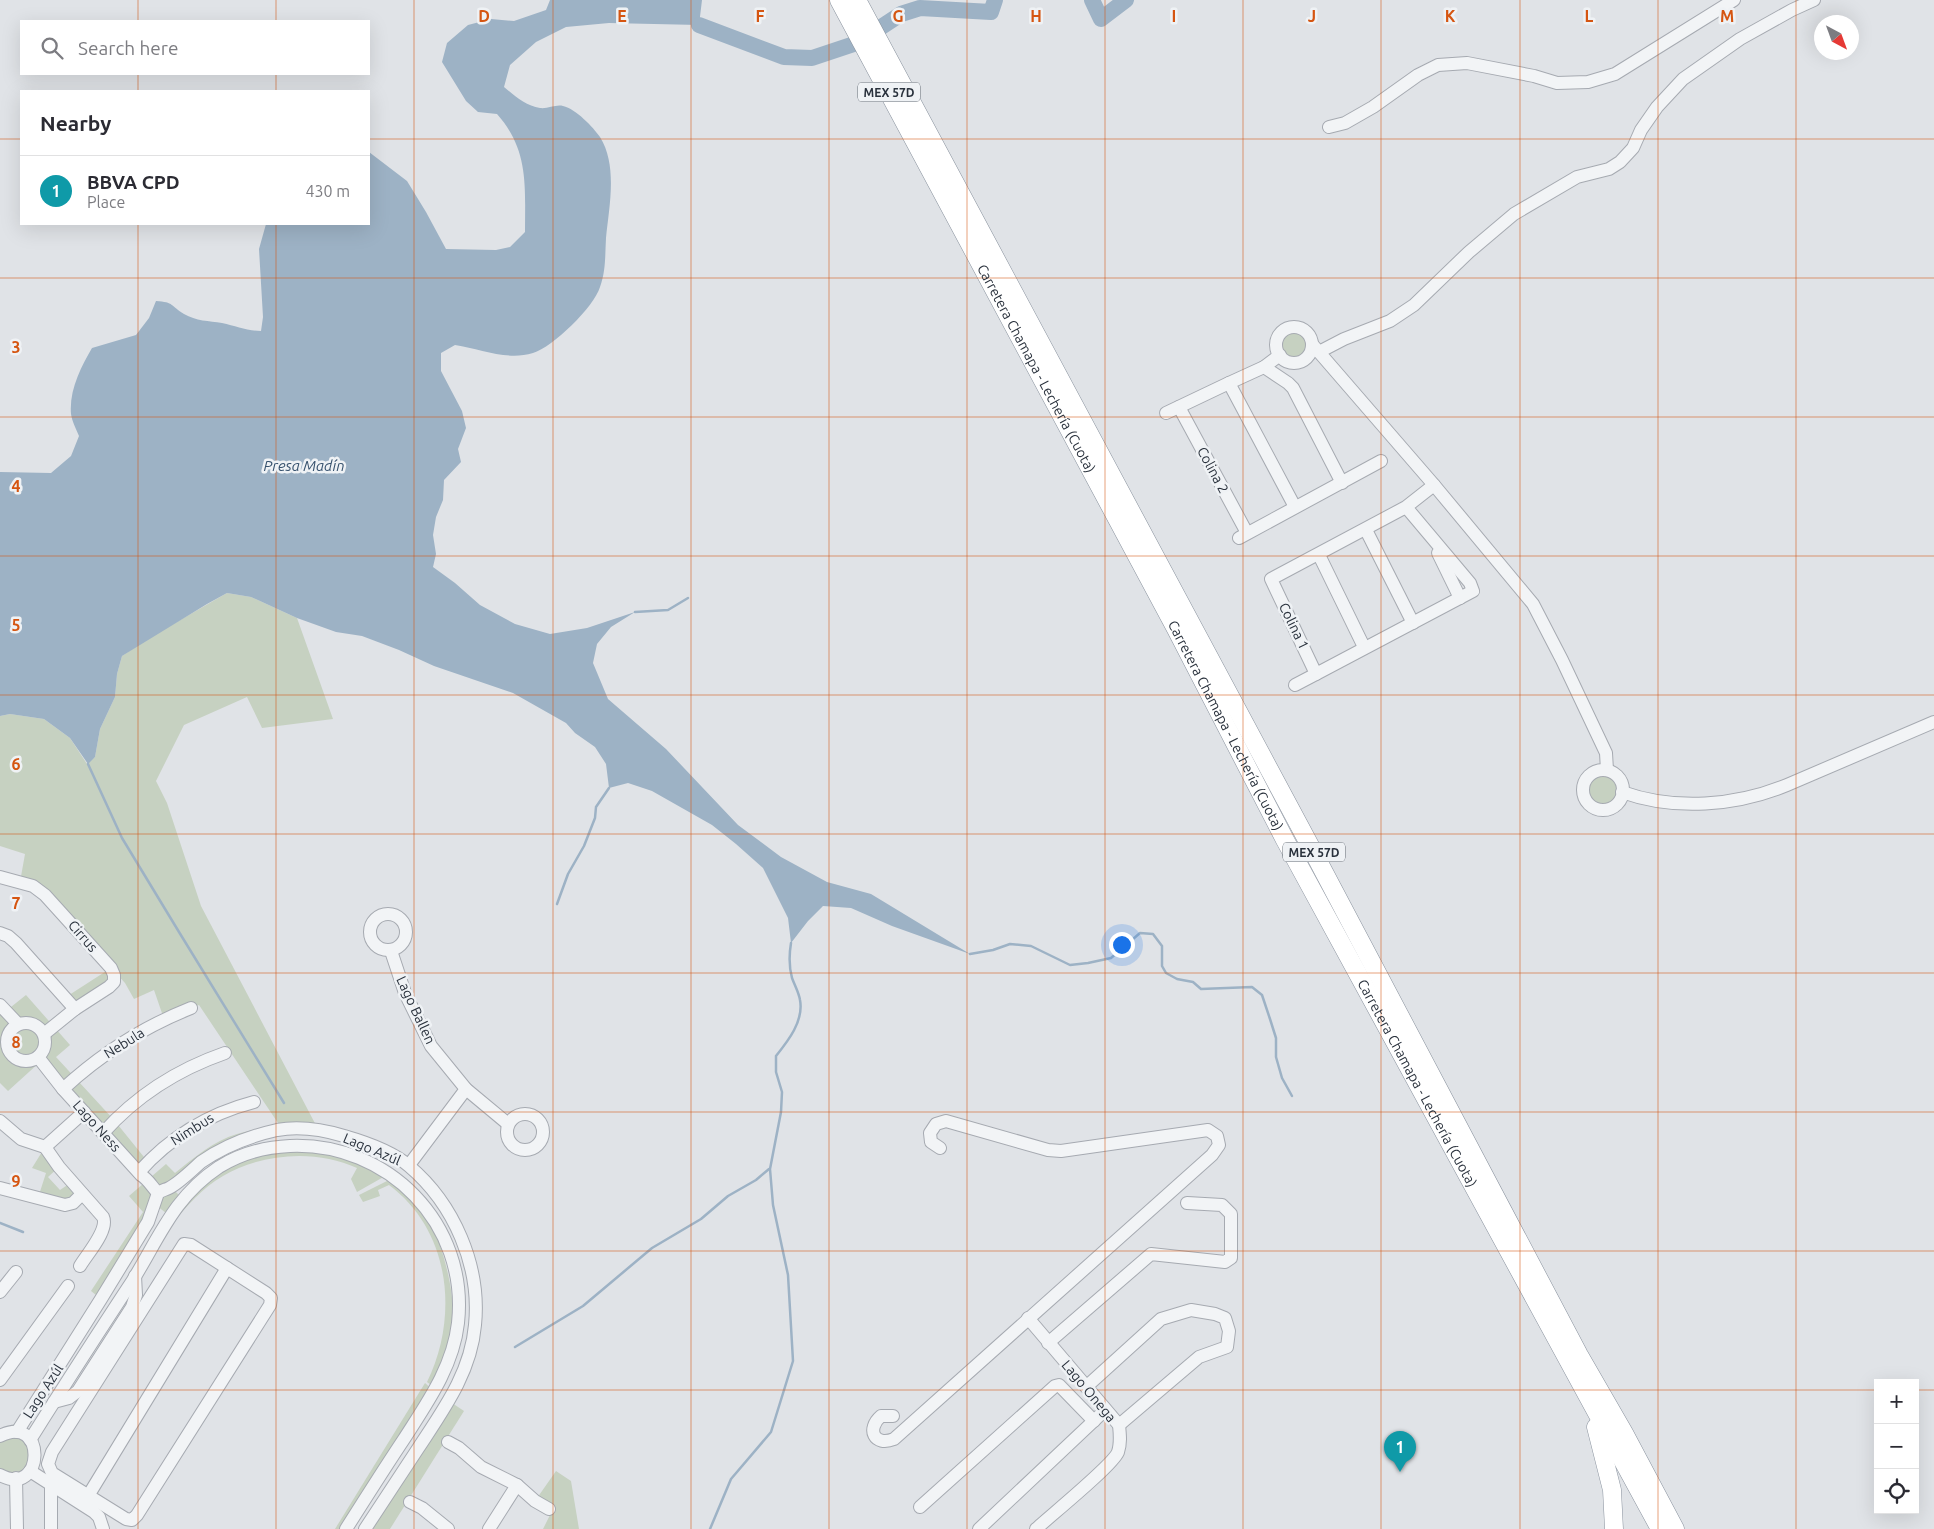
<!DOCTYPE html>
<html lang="en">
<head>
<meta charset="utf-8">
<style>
  :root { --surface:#fff; --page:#f7f7f7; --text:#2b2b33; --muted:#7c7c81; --line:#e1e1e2; --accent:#c34e64 }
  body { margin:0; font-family:Ubuntu,sans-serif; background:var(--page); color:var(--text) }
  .controls { position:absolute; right:15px; bottom:15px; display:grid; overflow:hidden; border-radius:0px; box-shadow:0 5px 20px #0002 }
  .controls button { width:45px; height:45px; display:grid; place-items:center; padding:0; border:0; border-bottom:1px solid var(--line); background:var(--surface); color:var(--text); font:25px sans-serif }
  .compass { position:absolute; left:1814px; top:15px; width:45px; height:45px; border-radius:50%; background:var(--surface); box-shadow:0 5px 20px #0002; rotate:139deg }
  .you { position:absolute; left:1121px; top:944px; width:18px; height:18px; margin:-12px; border:4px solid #fff; border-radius:50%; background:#1a73e8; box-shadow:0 0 0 8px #1a73e833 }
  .badge { display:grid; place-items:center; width:32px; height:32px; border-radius:50%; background:var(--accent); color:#fff; font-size:16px; font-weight:700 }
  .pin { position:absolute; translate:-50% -41px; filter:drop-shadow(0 1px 2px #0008) }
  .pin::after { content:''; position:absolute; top:26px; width:18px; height:15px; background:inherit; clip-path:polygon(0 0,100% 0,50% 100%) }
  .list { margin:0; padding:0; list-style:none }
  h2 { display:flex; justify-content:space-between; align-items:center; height:65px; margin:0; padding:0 20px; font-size:21px }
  h2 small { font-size:16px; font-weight:400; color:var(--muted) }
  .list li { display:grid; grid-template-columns:32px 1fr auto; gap:15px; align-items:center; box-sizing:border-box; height:70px; padding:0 20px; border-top:1px solid var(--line) }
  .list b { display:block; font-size:19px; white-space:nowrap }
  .list p { margin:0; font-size:16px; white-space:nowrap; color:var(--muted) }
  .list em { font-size:16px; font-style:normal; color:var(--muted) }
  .icon { flex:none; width:28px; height:28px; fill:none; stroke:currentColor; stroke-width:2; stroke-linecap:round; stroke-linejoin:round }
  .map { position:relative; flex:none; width:1934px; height:1529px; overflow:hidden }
  .search { position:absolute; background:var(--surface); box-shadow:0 5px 20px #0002; left:20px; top:20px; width:350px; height:55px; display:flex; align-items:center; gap:12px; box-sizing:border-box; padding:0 18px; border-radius:0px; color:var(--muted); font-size:19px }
  .panel { position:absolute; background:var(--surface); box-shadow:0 5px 20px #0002; left:20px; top:90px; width:350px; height:135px; border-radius:0px }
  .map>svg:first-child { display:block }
</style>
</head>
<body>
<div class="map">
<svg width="1934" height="1529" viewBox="0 0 1934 1529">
  <rect width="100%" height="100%" fill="#e0e3e7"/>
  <g fill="#c6d1c1">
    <circle cx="1291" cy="344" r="15"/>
    <path d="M227,593L251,597L297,618L333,719L262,728L247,697L184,725L156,781L167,803L201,906L319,1131L305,1129L231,1144L174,1190L180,1196L166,1213L157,1206L101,1299L91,1291L143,1212L129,1196L166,1164L175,1173C194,1158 213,1141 237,1134C250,1130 265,1128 278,1123L199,1005L164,1019L154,990L134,999L125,983L113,970L114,975L75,1009L66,997L111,968L54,903L20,882L25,854L0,846V716L10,714L44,719L70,738L87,764L95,757L100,729L115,697L117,674L122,656L149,638Z"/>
    <circle cx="1603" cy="790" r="15"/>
    <polygon points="26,995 70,1045 56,1057 114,1120 148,1162 139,1172 40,1062 8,1091 0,1083 0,1008 6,1011"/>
    <polygon points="45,1147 59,1167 48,1177 60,1190 72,1182 82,1194 73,1203 38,1198 46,1173 32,1168"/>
    <path d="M275,1151L334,1153L387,1175L357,1192L351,1179L357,1168C316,1149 262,1153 223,1176C202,1188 187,1206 172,1224L182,1201L241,1159Z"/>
    <path d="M391,1179C402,1190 418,1202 426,1215C442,1240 457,1297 452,1327C448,1347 441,1367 431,1385L427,1382C459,1317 451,1231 389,1185L378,1190L380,1196L363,1202L359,1195Z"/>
    <polygon points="425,1383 434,1391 346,1529 335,1529"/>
    <polygon points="449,1401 464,1411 390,1529 365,1529"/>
    <polygon points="0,1436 30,1440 30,1471 0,1475"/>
    <polygon points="556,1471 571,1481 579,1529 543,1529 550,1515 535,1501"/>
  </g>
  <path fill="#9db2c5" d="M550,0H702L699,25L609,23L566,27L536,42L510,65L504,87C515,96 526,106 540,108C548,109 556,104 563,106C576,109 593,127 600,137C618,166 609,207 606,238C605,255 606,271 600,287C594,307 553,347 533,353C507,361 481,349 455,345L441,353V371L462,411L466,428L458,449L461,462L444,480L443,500L436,517L433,535L436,554L433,567L455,583L480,605L515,624L550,634L587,628L635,612L611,627L597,644L593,663L608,699L666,749L738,825L781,857L827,882L871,894L970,954L892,926L851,908L823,906L808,921L791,943L788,918L763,868L736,844L712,825L652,791L628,783L609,788L606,764L595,747L575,733L566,723L513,693L434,666L399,650L362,636L336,632L297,618L251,597L227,593L207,604L122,656L117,674L115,697L100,729L95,757L88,764L70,738L44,719L10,714L0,716V472L51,473L71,456L79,436C76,429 72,421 71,414C69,390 81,367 92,348L136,335L149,318L156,301C174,302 171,306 184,314C196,321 209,321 222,323C236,326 247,331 261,331L263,317L259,249L266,224H369V152L407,181L426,212L446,249L496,250L510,247L525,232C525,186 529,150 497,114L478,112L466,101L442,62L447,43L468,25L491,19L514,21L546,10Z"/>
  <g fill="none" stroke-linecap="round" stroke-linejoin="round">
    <g stroke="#9db2c5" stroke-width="2.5">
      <polyline points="635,612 668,610 688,598"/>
      <polyline points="88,764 122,838 179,932 284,1103"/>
      <polyline points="557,904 568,874 584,846 595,818 596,807 609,788"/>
      <polyline points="970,954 993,950 1010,944 1031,946 1070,965 1088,963 1111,958 1140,933 1153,934 1162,946 1162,966 1166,973 1177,979 1193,982 1201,989 1252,987 1262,995 1270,1019 1276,1038 1276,1057 1282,1078 1292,1096"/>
      <polyline points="0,1223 23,1232"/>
      <polyline points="515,1347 583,1306 652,1248 701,1219 728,1196 756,1180 769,1169"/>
      <path d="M710,1529L731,1479L771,1432L793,1361L788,1275L773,1205L770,1169L781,1112L782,1092L776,1072V1056C788,1041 804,1021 800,1000C799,993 795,986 792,978C789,967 789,955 791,943"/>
    </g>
    <g stroke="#9db2c5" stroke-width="16">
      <polyline points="1092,0 1101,19 1126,0"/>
      <polyline points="699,25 784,57 812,58 857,43 901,14 920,8 991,12 995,0"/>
    </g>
    <defs>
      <g id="minor">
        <polyline points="1329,127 1345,123 1373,107 1418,75 1438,65 1467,63 1534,76 1557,83 1588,82 1615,74 1734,0"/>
        <circle cx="1294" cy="345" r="18"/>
        <polyline points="1312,344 1434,485 1533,604 1562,660 1606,753 1607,770"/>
        <polyline points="1319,352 1344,339 1390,321 1414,305 1469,252 1514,214 1577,177 1609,169 1620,162 1633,148 1641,130 1657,107 1683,79 1740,39 1792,10 1814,0"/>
        <polyline points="1280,355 1264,367 1229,383 1295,507"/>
        <polyline points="1264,367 1288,383 1293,388 1342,483"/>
        <polyline points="1179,407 1247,533"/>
        <polyline points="1166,413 1229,383"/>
        <polyline points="1406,507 1470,583 1473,591 1316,674 1271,579 1406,507 1434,485"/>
        <polyline points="1366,530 1413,623"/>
        <polyline points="1239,538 1381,461"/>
        <polyline points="1438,553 1460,598"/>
        <polyline points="1319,555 1364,647"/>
        <polyline points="1295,685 1316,674"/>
        <circle cx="1603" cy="790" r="20"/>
        <path d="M1622,792C1675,811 1736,806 1787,785L1934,722"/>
        <polyline points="0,877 33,886 45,895 111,968 114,975 114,982 109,987 75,1009 44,1034"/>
        <circle cx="388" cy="932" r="18"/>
        <polyline points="0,933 8,936 16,943 75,1009"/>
        <polyline points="391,951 405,993 431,1046 466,1089 508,1124"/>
        <polyline points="0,1005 18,1024"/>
        <circle cx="26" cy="1042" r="19"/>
        <path d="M38,1057L63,1089L141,1175C149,1180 152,1187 158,1193"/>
        <path d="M63,1089C101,1054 143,1027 191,1008"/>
        <circle cx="525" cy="1132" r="18"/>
        <polyline points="0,1121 21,1139 45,1147"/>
        <path d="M103,1133C137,1095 176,1070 225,1053"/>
        <path d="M45,1147L59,1167L103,1217C109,1230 87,1254 80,1266"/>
        <polyline points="45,1147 84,1112"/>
        <polyline points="409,1165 466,1089"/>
        <path d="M139,1172C171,1136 208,1114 254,1102"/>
        <polyline points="0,1188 65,1205 73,1203 82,1194"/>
        <polygon points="184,1244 191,1245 266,1293 271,1298 270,1305 137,1515 132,1520 126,1519 52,1473 48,1464 52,1452"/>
        <polyline points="0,1292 16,1272"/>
        <path d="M1028,1318L1119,1425C1120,1435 1121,1443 1118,1452C1113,1465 1050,1516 1036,1529"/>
        <polyline points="1048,1343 1151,1254 1225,1262 1231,1258 1231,1214 1222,1205 1187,1203"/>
        <polyline points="0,1380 68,1286"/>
        <polyline points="1086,1387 1161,1319 1191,1310 1215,1314 1225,1318 1229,1331 1227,1347 1199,1357 1119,1425"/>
        <polyline points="54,1402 69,1398 78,1391 132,1307 136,1295 135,1276"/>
        <path d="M893,1416H881C866,1429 874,1447 894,1439L1212,1155L1219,1145L1217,1136L1208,1130L1061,1151L1048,1150L946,1121L936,1124L930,1133L931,1142L940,1148"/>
        <path d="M17,1432L101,1299L148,1222L158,1193C162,1190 165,1190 169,1188C179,1183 192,1170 201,1162C224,1146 250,1136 277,1130C299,1126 324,1130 344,1136C365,1142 393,1152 409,1166C454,1204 481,1266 475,1325C471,1372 444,1409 419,1447C401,1474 383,1502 365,1529"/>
        <path d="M0,1436C47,1412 45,1499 0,1475"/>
        <path d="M30,1440C64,1386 98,1333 133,1280C160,1236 174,1197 219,1167C240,1154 266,1147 290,1146C388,1142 469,1224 458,1323C453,1367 427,1403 404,1439C384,1469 365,1499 346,1529"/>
        <polyline points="448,1442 459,1448 481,1467 517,1485 535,1501 549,1509"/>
        <polyline points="30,1471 94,1512 99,1517 103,1529"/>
        <polyline points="16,1478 17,1529"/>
        <polyline points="88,1496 227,1268"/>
        <polyline points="410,1502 422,1508 448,1529"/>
        <polyline points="920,1507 1055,1386 1059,1385 1094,1421"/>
        <polyline points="51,1529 51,1485"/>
        <polyline points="489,1529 517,1485"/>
        <polyline points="979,1529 1100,1415"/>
      </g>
      <g id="highway">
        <path id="s1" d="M839,0L1176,629L1285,840L1660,1529"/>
        <polyline points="857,0 1307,840 1579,1355 1624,1433 1675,1529"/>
        <polyline points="1596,1427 1612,1490 1614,1529"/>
      </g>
    </defs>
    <use href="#minor" stroke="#a6aab1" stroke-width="14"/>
    <use href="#highway" stroke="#88919d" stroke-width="19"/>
    <use href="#minor" stroke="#f2f4f6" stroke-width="12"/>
    <use href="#highway" stroke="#fff" stroke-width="18"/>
  </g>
  <path fill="none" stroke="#d55511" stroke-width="1" stroke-opacity="0.55" d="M138,0V21M276,0V21M414,0V1529M553,0V1529M691,0V1529M829,0V1529M967,0V1529M1105,0V1529M1243,0V1529M1381,0V1529M1520,0V1529M1658,0V1529M1796,0V1529M138,74V91M276,74V91M0,139H21M369,139H1934M138,224V1529M276,224V1529M0,278H1934M0,417H1934M0,556H1934M0,695H1934M0,834H1934M0,973H1934M0,1112H1934M0,1251H1934M0,1390H1878M1915,1390H1934"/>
  <g text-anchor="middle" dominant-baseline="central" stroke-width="5" stroke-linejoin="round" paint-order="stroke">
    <g fill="#eff2f5" stroke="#656c74" stroke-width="1">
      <rect x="858" y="82.5" width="62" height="19" rx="4"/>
      <rect x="1283" y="842.5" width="62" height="19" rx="4"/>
    </g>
    <g font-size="12" font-weight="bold" fill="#2a323d">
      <text x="889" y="92">MEX 57D</text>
      <text x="1314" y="852">MEX 57D</text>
    </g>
    <g font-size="14" fill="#2a323d" stroke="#eff2f5">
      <text stroke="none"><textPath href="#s1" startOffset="418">Carretera Chamapa - Lechería (Cuota)</textPath></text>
      <text transform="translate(1213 470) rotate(62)">Colina 2</text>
      <text transform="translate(1294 626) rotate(64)">Colina 1</text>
      <text stroke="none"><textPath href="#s1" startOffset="822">Carretera Chamapa - Lechería (Cuota)</textPath></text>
      <text transform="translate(83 936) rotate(49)">Cirrus</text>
      <text transform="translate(416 1010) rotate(65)">Lago Ballen</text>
      <text transform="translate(124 1043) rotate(-32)">Nebula</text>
      <text stroke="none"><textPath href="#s1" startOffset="1228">Carretera Chamapa - Lechería (Cuota)</textPath></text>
      <text transform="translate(97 1126) rotate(48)">Lago Ness</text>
      <text transform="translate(192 1129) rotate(-32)">Nimbus</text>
      <text transform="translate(372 1149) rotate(23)">Lago Azúl</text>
      <text transform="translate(43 1391) rotate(-57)">Lago Azúl</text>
      <text transform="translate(1089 1391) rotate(50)">Lago Onega</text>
    </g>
    <g font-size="15" font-style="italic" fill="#37526e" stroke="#eff2f5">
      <text x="304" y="465">Presa Madín</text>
    </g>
  </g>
  <g font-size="16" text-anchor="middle" font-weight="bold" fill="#d55511" stroke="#eff2f5" stroke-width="5" stroke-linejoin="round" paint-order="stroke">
    <text x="484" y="22">D</text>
    <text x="622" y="22">E</text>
    <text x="760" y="22">F</text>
    <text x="898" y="22">G</text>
    <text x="1036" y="22">H</text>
    <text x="1174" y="22">I</text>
    <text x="1312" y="22">J</text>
    <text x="1450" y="22">K</text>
    <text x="1589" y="22">L</text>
    <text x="1727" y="22">M</text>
    <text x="16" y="353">3</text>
    <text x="16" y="492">4</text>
    <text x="16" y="631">5</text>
    <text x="16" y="770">6</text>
    <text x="16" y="909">7</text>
    <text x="16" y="1048">8</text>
    <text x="16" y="1187">9</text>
  </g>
</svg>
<div class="controls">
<button>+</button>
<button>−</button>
<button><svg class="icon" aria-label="locate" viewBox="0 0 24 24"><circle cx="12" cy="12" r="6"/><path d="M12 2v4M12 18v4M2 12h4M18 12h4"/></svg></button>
</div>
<svg class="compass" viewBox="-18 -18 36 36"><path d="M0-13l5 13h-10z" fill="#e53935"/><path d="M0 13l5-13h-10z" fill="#7c7c81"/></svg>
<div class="you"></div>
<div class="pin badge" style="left:1400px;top:1472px;background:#0f9aa8">1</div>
<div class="search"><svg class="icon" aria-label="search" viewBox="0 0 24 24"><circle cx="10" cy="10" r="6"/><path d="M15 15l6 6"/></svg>Search here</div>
<section class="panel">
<h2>Nearby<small></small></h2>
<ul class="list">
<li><span class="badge" style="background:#0f9aa8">1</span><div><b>BBVA CPD</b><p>Place</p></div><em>430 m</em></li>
</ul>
</section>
</div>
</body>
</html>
